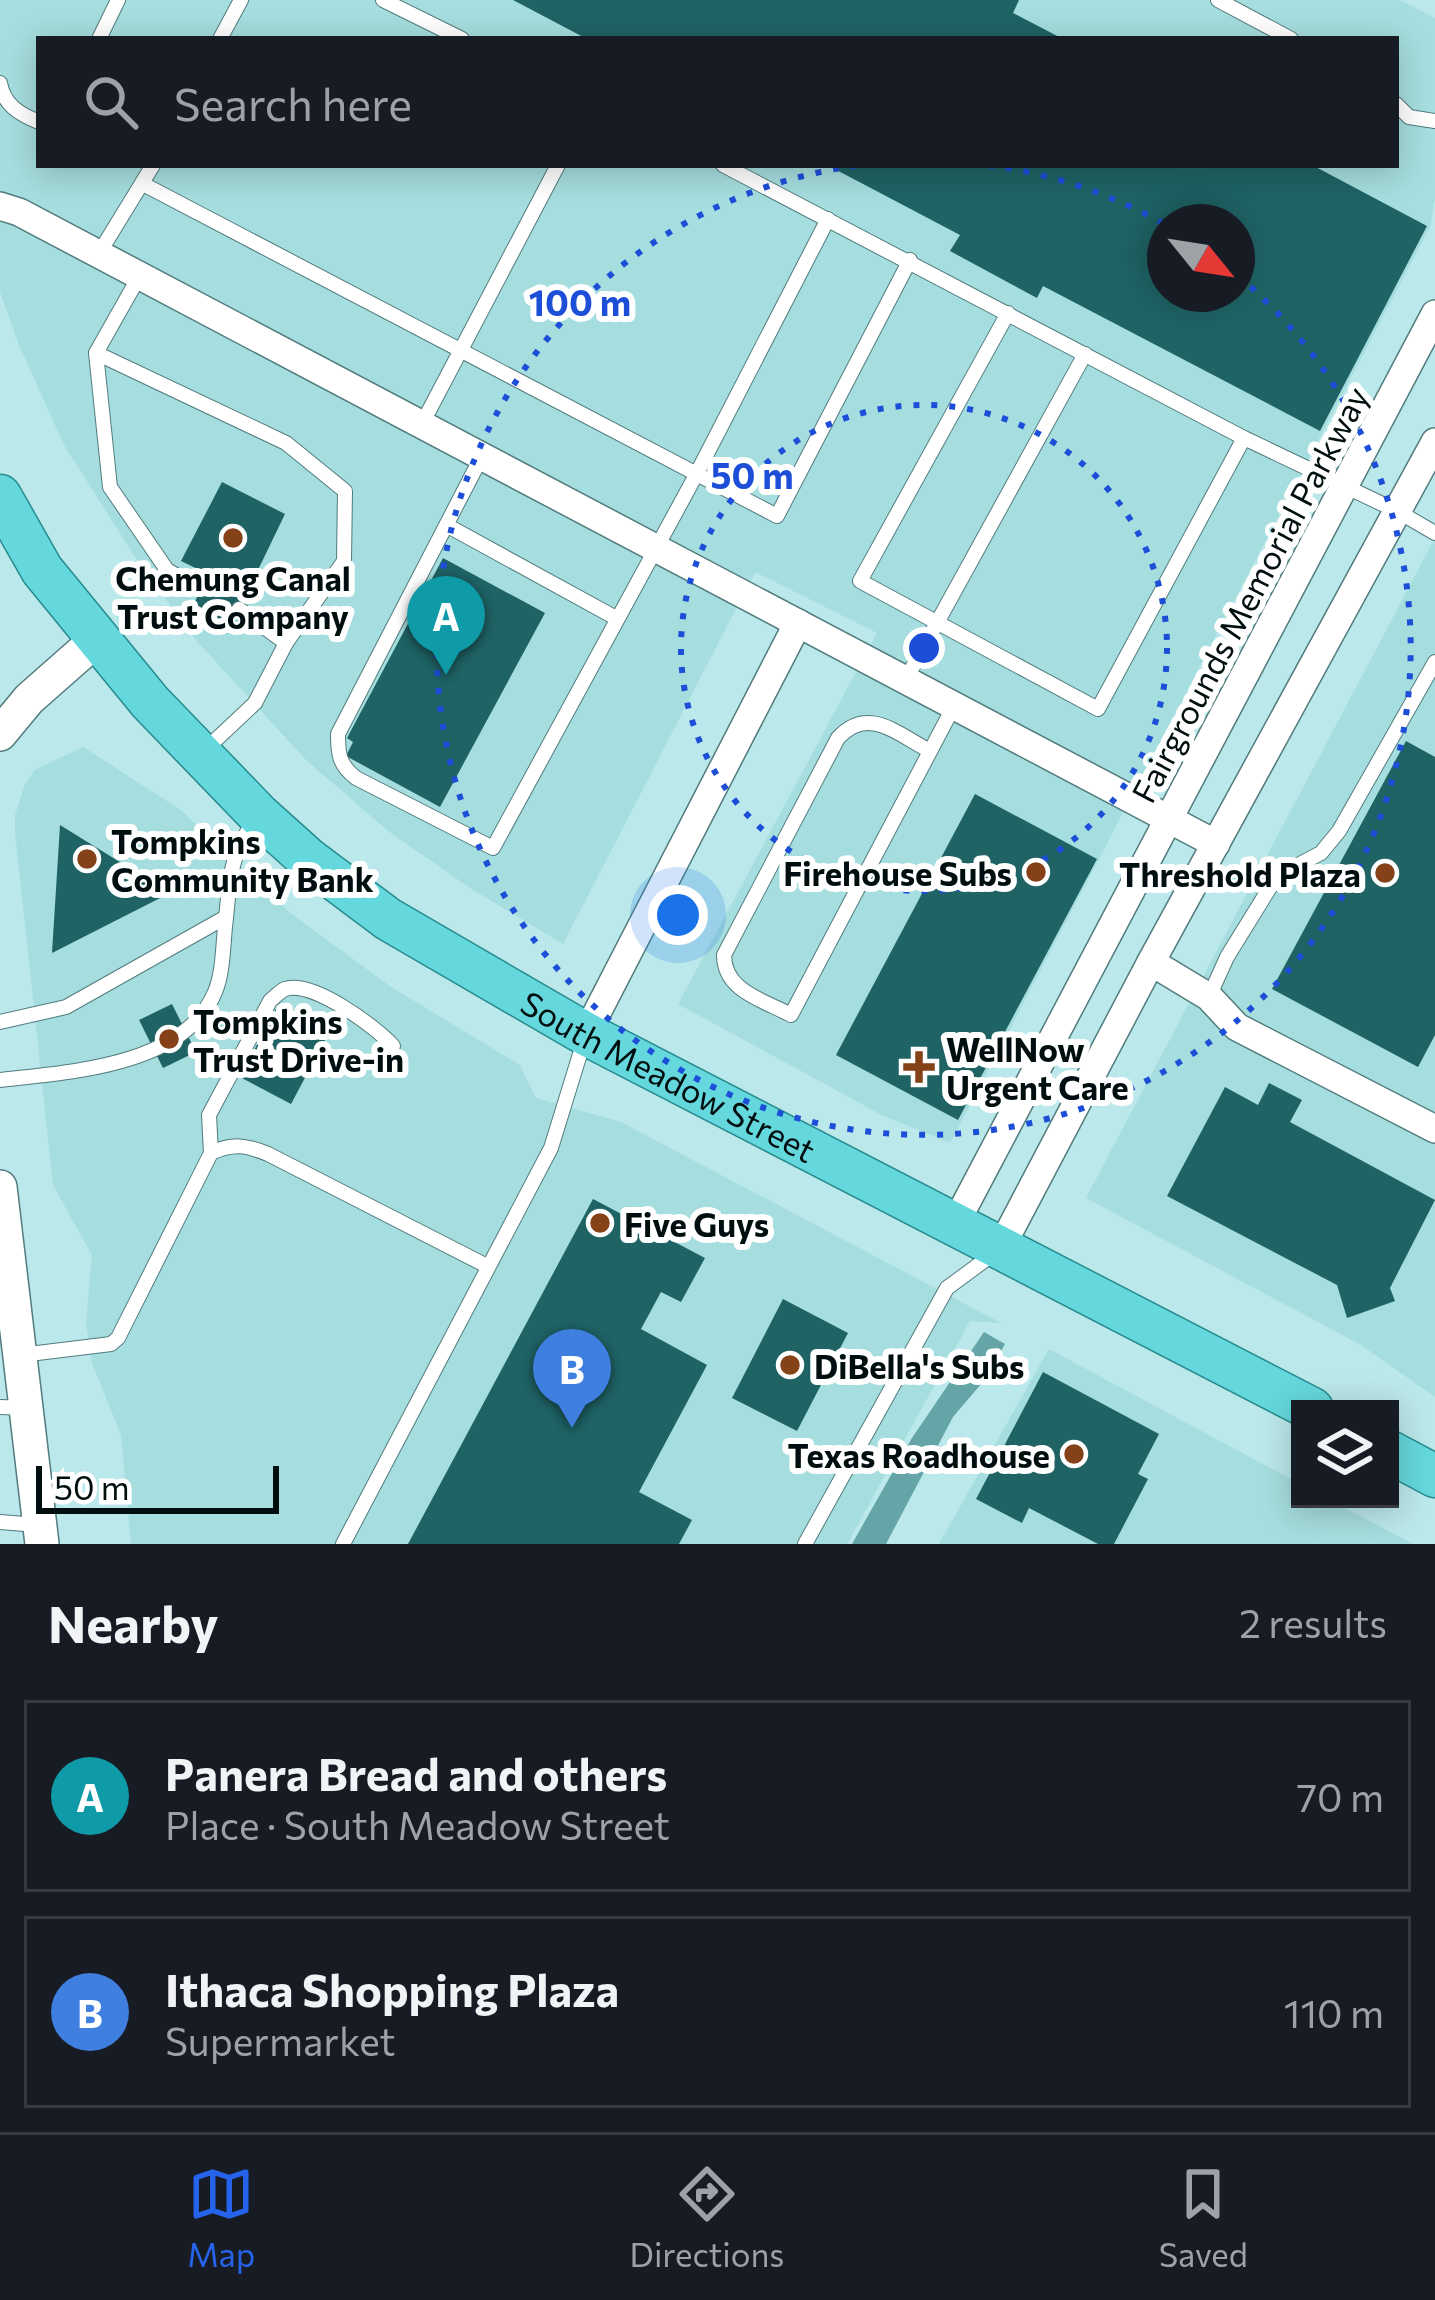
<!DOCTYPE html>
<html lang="en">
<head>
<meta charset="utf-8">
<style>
  :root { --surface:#171b24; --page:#242831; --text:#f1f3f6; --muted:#9ea1a6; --line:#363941; --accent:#2563eb }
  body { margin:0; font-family:Commissioner,sans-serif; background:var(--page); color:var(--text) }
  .controls { position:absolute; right:36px; bottom:36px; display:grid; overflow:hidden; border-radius:0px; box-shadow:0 6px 30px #0003 }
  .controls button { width:108px; height:108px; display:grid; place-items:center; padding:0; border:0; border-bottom:3px solid var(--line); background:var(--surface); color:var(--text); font:60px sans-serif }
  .compass { position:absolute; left:1147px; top:204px; width:108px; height:108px; border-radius:50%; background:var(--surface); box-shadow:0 6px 30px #0003; rotate:120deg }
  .scale { position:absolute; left:36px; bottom:30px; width:243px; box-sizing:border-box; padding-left:12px; border:6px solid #010e0f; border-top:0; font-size:33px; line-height:42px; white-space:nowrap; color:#010e0f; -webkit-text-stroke:9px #fff; paint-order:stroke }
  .you { position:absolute; left:678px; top:915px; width:42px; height:42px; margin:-30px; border:9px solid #fff; border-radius:50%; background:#1a73e8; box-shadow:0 0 0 18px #1a73e833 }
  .badge { display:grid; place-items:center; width:78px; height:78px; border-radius:50%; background:var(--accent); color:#fff; font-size:39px; font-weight:700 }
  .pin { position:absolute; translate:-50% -99px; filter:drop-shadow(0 3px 6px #0008) }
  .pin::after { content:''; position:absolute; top:63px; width:42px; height:36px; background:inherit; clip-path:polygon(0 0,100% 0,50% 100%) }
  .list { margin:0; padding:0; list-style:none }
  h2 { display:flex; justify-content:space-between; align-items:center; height:156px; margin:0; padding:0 48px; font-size:51px }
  h2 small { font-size:39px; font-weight:400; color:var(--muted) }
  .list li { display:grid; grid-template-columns:78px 1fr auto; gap:36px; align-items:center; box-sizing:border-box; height:192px; margin:0 24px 24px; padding:0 24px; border:3px solid var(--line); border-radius:0px }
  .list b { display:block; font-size:45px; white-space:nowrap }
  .list p { margin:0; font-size:39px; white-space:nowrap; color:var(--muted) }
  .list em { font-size:39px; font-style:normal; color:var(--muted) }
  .icon { flex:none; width:66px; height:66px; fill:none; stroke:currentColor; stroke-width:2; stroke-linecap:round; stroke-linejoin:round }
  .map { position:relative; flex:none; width:1435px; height:1544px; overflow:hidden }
  .search { position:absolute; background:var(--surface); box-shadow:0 6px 30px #0003; left:36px; right:36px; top:36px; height:132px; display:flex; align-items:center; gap:30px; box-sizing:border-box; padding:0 42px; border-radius:0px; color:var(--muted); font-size:45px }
  .sheet { height:588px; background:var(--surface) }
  nav { display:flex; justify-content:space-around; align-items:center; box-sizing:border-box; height:168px; border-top:3px solid var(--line); background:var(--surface); font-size:33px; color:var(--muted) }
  nav a { display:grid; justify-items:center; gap:6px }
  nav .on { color:var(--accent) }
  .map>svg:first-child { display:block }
</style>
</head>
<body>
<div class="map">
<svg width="1435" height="1544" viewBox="0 0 1435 1544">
  <rect width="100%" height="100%" fill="#bbe8ea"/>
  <g fill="#a6ddde" fill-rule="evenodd">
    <path d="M0,0H1400L1435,18V198L1430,227L950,1143L882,1115L678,1004L877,633L755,572L563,944L473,890L388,831L306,760L195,639L137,560L64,445L19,345L0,292ZM39,39H1396V165H39ZM1165,222H1237V294H1165Z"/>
    <polygon points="1435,538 1435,1397 1361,1345 1086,1198"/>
    <polygon points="83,747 181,810 289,912 391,987 520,1065 536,1098 621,1122 1001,1323 970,1321 847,1544 131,1544 121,1435 92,1363 86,1324 92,1255 53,1185 15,832 15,815 25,784 35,770"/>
    <polygon points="1049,1349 1300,1484 1300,1499 1328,1499 1413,1544 939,1544"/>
  </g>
  <polygon fill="#65a5a7" points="984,1332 1005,1344 987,1377 953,1417 886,1544 852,1544 912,1438"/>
  <g fill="#1f6365" fill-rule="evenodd">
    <polygon points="513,0 1019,0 1013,13 1063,39 587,39"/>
    <path d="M827,165H1312L1427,226L1320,431L1043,286L1037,298L950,251L960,235ZM1165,222H1237V294H1165Z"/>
    <polygon points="222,482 285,514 227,634 188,616 208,574 181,561"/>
    <polygon points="443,558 545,613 440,807 346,756 353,742 347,738"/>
    <polygon points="1406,741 1435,757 1435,1035 1418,1067 1272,989"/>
    <polygon points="975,794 1097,859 958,1120 836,1055"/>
    <polygon points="60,825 170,893 52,953"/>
    <polygon points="279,1003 330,1031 291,1104 240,1077"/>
    <polygon points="172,1004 196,1052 163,1068 139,1020"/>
    <polygon points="1269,1083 1302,1100 1290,1122 1435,1200 1390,1288 1395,1301 1347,1318 1337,1285 1167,1196 1225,1087 1258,1105"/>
    <polygon points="593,1199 705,1258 681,1302 661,1292 641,1329 707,1365 639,1492 692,1520 679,1544 408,1544"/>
    <polygon points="783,1299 848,1333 797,1431 732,1398"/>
    <polygon points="1043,1372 1159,1434 1138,1474 1148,1479 1114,1544 1098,1544 1029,1508 1022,1523 976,1499"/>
  </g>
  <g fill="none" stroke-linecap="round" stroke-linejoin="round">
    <defs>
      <g id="service">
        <polyline points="383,0 462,39"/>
        <polyline points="1218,0 1291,39"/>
        <polyline points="99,39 118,0"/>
        <polyline points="220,39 241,0"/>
        <path d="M0,83C4,105 19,114 39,122"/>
        <polyline points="1396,104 1409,117 1435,121"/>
        <polyline points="723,165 1244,438 1397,511 1435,533"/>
        <polyline points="143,184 777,516 910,260"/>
        <polyline points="98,255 153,165"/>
        <polyline points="140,275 96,353 110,487 167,570 200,589"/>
        <polyline points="1008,313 860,581 1098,709 1244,438"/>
        <polyline points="96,353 286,443 345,491 344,561 286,643"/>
        <polyline points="422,424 558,165"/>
        <path d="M482,456L338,734C338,754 339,765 356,778L493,848L696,475L828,219"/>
        <polyline points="448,526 616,618"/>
        <polyline points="905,681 1085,354"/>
        <polyline points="206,749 255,703 286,643 239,609"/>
        <path d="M930,751C897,734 868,705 838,738L724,955C724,991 763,1000 791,1015L954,706"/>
        <polyline points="1209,997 1227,957 1277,876 1321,853 1339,831 1435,662"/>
        <polyline points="0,1022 66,1007 226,917"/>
        <path d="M0,1080C68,1072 184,1067 215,992C223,973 223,947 225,927C230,885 228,857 254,822"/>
        <path d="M211,1153L209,1115L270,1001C272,999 282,990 285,989C313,980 376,1027 393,1046"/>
        <path d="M21,1355L111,1344L118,1338L211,1153C233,1143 246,1145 268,1154L487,1266"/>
        <polyline points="0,1407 27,1408"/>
        <polyline points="0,1522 37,1525"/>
        <polyline points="343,1544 551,1148 584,1041"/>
        <polyline points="805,1544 947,1288 996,1252"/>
      </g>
      <g id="minor">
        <polyline points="0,206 19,212 1216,844"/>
        <polyline points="1151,962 1209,997 1237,1027 1435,1129"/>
        <polyline points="586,1034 798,623"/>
        <polyline points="955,1224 1435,314"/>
        <polyline points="1000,1249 1151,962 1435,442"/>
      </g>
      <g id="tertiary">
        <polyline points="0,734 29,699 96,640"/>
        <polyline points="0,1187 42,1544"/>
      </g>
      <g id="trunk">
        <path id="s1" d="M0,496L42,570L150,702L259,815L308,859L388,919L586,1034L1312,1409"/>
        <polyline points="1390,1452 1435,1476"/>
      </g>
    </defs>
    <use href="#service" stroke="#517b7d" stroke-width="16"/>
    <use href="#minor" stroke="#517b7d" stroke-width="30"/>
    <use href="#tertiary" stroke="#517b7d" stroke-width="36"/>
    <use href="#trunk" stroke="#288b8e" stroke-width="45"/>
    <use href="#service" stroke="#fff" stroke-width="14"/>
    <use href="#minor" stroke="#fff" stroke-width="27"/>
    <use href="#tertiary" stroke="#fff" stroke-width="33"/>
    <use href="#trunk" stroke="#64d8dc" stroke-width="42"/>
  </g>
  <g fill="none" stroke="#1d4ed8" stroke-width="6" stroke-dasharray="6 12">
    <circle cx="924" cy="648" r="243"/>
    <path d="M988 165A487 487 0 0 1 1164 224M1237 275A487 487 0 1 1 860 165"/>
  </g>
  <g fill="#854117" stroke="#fff" stroke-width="4.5">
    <circle cx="233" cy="538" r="12"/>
    <circle cx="87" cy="859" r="12"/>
    <circle cx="1036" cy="872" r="12"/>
    <circle cx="1385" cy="873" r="12"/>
    <circle cx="169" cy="1039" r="12"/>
    <path d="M913 1049h12v12h12v12h-12v12h-12v-12h-12v-12h12z"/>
    <circle cx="600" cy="1223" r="12"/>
    <circle cx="790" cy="1365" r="12"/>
    <circle cx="1074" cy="1454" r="12"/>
  </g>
  <g text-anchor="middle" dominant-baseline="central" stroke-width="12" stroke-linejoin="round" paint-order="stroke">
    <g font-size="33" font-weight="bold" fill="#010e0f" stroke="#fff" text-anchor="start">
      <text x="233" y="577" text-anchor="middle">Chemung Canal<tspan x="233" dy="38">Trust Company</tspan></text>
      <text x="111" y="840">Tompkins<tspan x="111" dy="38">Community Bank</tspan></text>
      <text x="1012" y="872" text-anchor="end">Firehouse Subs</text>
      <text x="1361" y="873" text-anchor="end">Threshold Plaza</text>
      <text x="193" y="1020">Tompkins<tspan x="193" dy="38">Trust Drive-in</tspan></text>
      <text x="946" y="1048">WellNow<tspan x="946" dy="38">Urgent Care</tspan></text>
      <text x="624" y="1223">Five Guys</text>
      <text x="814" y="1365">DiBella's Subs</text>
      <text x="1050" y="1454" text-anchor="end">Texas Roadhouse</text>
    </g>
    <g font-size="33" fill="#010e0f" stroke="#fff">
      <text transform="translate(1249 594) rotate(-62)">Fairgrounds Memorial Parkway</text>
      <text stroke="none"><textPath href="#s1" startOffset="900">South Meadow Street</textPath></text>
    </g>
  </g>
  <circle cx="924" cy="648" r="18" fill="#1d4ed8" stroke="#fff" stroke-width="6"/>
  <g font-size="36" text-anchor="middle" font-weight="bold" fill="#1d4ed8" stroke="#fff" stroke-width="12" stroke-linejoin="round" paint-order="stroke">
    <text x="580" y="316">100 m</text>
    <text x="752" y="489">50 m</text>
  </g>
</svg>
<div class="controls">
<button><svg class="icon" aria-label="layers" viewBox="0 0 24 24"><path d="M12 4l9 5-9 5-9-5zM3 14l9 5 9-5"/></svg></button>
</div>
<svg class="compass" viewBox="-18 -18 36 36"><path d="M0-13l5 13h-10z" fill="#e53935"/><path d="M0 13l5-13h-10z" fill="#9ea1a6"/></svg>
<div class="scale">50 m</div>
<div class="you"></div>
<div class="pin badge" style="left:446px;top:675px;background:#0f9aa8">A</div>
<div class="pin badge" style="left:572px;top:1428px;background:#3f7fe0">B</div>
<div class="search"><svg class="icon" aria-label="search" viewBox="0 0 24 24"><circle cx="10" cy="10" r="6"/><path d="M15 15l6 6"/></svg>Search here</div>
</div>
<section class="sheet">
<h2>Nearby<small>2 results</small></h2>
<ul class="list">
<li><span class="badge" style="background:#0f9aa8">A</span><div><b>Panera Bread and others</b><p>Place · South Meadow Street</p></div><em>70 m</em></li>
<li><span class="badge" style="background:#3f7fe0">B</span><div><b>Ithaca Shopping Plaza</b><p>Supermarket</p></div><em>110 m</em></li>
</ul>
</section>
<nav>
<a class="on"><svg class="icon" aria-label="map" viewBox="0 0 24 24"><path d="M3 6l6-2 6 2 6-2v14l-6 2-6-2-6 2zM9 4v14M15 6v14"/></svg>Map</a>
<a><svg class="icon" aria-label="directions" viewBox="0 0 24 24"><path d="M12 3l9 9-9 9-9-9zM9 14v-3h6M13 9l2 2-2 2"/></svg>Directions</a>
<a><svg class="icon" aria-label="saved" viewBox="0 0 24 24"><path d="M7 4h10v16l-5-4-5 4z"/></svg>Saved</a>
</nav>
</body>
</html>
